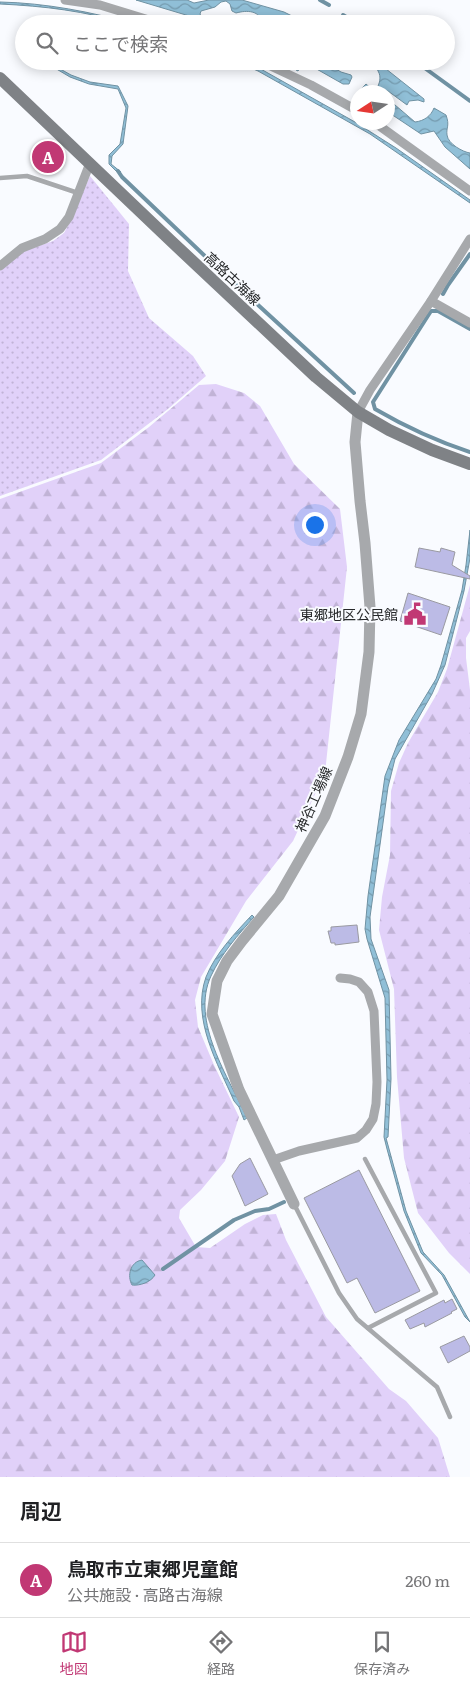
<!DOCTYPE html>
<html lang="ja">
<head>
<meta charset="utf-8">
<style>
  :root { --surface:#fff; --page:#f2f2f2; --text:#202124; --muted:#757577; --line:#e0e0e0; --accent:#c13874 }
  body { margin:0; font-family:Literata,"Noto Sans JP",serif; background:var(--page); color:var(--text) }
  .compass { position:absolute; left:350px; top:85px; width:45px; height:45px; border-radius:50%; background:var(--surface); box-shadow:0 2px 12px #0003; rotate:258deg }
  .you { position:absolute; left:314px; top:524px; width:18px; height:18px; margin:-12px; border:4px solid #fff; border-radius:50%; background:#1a73e8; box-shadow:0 0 0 8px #1a73e833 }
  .badge { display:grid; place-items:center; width:32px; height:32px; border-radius:50%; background:var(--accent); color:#fff; font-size:16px; font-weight:700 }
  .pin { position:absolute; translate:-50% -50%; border:2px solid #fff; box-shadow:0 1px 5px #0006 }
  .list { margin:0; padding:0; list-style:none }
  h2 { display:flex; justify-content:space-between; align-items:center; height:65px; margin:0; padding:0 20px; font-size:21px }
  h2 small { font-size:16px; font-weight:400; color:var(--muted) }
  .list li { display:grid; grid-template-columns:32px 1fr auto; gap:15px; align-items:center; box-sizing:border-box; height:75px; padding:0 20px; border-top:1px solid var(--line) }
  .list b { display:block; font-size:19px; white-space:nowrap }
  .list p { margin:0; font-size:16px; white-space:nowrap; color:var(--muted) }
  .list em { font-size:16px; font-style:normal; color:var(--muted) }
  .icon { flex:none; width:28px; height:28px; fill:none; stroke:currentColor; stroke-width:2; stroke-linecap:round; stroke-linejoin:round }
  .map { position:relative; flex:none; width:470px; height:1477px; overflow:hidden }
  .search { position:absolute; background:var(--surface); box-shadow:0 2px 12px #0003; left:15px; right:15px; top:15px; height:55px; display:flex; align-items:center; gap:12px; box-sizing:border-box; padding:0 18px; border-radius:28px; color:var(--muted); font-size:19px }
  .sheet { height:140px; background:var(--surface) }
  nav { display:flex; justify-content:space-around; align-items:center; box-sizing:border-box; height:70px; border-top:1px solid var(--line); background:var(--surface); font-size:14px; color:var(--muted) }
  nav a { display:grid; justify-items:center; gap:2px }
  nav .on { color:var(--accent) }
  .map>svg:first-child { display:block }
</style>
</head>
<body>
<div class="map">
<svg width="470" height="1477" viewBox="0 0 470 1477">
  <defs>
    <pattern id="grass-dots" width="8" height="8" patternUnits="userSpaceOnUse" patternTransform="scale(1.25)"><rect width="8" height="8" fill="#e1d1f9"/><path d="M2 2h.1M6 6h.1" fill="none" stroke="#c1b3d6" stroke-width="1.8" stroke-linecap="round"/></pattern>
    <pattern id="forest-firs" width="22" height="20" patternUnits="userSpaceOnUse" patternTransform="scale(1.25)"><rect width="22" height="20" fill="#e1d1f9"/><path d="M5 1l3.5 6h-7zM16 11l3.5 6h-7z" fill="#c1b3d6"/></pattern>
    <pattern id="water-waves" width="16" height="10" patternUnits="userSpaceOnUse" patternTransform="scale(1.25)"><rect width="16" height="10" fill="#90bfd7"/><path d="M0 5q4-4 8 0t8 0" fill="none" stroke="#759baf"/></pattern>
  </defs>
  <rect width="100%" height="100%" fill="#f9fbff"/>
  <polygon fill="url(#grass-dots)" points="90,176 129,224 128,271 149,318 193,356 206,376 168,409 101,460 0,496 0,269 24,251 53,241 64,233 71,220"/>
  <g fill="url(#forest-firs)">
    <polygon points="216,384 244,393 260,406 294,464 340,509 347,567 325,773 293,841 246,901 201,977 195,1000 198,1027 214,1065 239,1117 225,1161 201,1190 180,1210 179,1218 196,1247 210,1248 245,1224 263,1215 276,1214 286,1240 326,1317 389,1389 406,1401 438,1438 450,1477 0,1477 0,499 101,463 149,427 199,385"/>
    <polygon points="470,585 470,631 466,638 466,658 470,690 470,1274 449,1253 418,1213 404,1158 397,1077 394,989 379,930 382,897 390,855 391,791 399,763 408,743 438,692 447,669"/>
  </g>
  <g fill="url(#water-waves)" stroke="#7092a3">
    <path d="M136,0H187L194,3L209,0H242L284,12L308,24C301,24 295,21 289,21L288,24H284L283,22L275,18L271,24H263C260,10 247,10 236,13L232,11L230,4L226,1L221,2L215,7L201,11L200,14L202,18L217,24H206L196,18Z"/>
    <path d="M0,2C46,3 91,12 135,24H128C86,11 43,6 0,4Z"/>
    <polygon points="43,61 46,61 71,75 90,82 118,86 128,106 123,144 112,156 111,164 121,172 119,174 109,164 109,155 120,144 126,108 118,89 89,84 70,77"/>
    <polygon points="234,61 242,61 259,68 355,122 396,148 470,200 470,203 370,134 258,71"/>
    <polygon points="298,61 323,61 341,72 351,75 352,77 349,84 343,84 306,63 303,63 298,71 296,70"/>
    <path d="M369,61H376L424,99V102L418,100L409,101L407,105L388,91L383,92H361L360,90L366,84L373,90H376C384,76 379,70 369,61Z"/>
    <path d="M388,99L415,122C424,121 431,116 434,108L446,115C450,126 446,127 447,135C448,144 463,152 470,153V169L445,147L434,131L421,134L388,112Z"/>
    <polygon points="470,530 470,558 464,591 445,665 432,694 395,759 388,787 370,917 371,939 389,990 391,1079 388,1137 386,1138 406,1211 423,1252 444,1275 470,1322 465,1317 442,1275 421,1253 404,1211 387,1149 384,1137 387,1080 385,998 367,939 365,929 368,896 385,776 399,740 436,679 441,665 462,590 466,565"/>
    <path d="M252,915L254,917C238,935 221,954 211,976C190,1021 229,1078 247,1118L244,1120L239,1107L234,1101C218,1064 191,1019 206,977C215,954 235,933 252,915Z"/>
    <path d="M142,1260L155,1275C151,1282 140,1286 132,1285C127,1276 130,1262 142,1260Z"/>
  </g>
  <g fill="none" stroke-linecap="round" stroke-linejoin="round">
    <g stroke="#7092a3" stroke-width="4">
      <polyline points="320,0 329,5"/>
      <polyline points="343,15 358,24"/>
      <polyline points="415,61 470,101"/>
      <polyline points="118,171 122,177 207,258 354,393"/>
      <polyline points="443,294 448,285 470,254"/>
      <path d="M470,329L438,311H431L373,402L375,409C406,427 436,441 470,452"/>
      <polyline points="163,1269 234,1220 255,1211 269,1209 284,1202"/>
    </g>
  </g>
  <g fill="#bcbbe6" stroke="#9a9aa1">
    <polygon points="419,548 440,552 441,548 455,552 452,565 470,576 470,579 415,567"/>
    <polygon points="408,593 450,607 441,635 400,621"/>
    <polygon points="357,925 359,942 335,945 335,943 331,943 328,931 331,931 331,927"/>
    <polygon points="250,1158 268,1194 245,1206 232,1176 240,1164"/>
    <polygon points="359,1170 420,1291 375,1313 357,1278 347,1283 304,1198"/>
    <polygon points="452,1299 457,1309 451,1312 452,1313 425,1327 424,1323 410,1329 405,1320 444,1300 445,1303"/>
    <polygon points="464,1336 470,1347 470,1351 448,1363 440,1347"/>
  </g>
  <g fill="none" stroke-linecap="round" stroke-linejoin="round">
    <g stroke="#a7a9ac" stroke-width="4.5">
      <polyline points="0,178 27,176 78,193"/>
      <polyline points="365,1159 436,1293 368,1328"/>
      <polyline points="294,1204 339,1293 357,1319 437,1387 450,1417"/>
    </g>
    <g stroke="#a7a9ac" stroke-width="9">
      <polyline points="65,0 100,5 162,24"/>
      <polyline points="260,61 311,85 358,111"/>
      <polyline points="374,122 470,191"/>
      <polyline points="0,266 22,248 45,239 60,229 69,217 90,163"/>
      <polyline points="431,301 470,323"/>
      <polyline points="358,412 370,390 431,301 470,239"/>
      <polyline points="273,1160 299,1151 357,1138 366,1130 373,1119 376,1104 377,1082 374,1011 368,992 359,982 350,979 340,978"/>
    </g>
    <polyline stroke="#a7a9ac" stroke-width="11" points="294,1204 239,1090 212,1014 217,981 227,961 242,941 279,896 325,816 348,757 361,714 369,652 370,607 365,543 360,501 355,442 358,412"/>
    <polyline stroke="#7f8286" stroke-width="12" points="0,78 170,240 316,377 358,412 389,430 432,450 470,464"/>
  </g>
  <defs>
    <symbol id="civic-bare" viewBox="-9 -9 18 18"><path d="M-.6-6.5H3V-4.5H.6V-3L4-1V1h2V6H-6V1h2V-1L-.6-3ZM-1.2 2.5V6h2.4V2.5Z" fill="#c13874" stroke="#f9fbff" stroke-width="2.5" paint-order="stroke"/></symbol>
  </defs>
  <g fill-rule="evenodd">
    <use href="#civic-bare" x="399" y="598" width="32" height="32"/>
  </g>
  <g text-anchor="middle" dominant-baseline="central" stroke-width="4" stroke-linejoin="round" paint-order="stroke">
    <g font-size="14" fill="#26282a" stroke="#f9fbff">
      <text transform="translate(233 278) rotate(43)">高路古海線</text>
      <text transform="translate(313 799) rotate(-66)">神谷工場線</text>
    </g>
    <g font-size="14" fill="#26282a" stroke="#f9fbff" text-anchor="end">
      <text x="398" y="614">東郷地区公民館</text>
    </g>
  </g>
</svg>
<svg class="compass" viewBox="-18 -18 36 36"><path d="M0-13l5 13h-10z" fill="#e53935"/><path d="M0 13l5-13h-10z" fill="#757577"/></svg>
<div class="you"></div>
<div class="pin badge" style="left:48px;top:157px">A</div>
<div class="search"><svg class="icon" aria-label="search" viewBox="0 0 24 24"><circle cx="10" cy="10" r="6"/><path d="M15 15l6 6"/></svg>ここで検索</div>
</div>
<section class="sheet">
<h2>周辺<small></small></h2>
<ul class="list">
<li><span class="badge">A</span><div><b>鳥取市立東郷児童館</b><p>公共施設 · 高路古海線</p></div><em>260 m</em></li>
</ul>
</section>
<nav>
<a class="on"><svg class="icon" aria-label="map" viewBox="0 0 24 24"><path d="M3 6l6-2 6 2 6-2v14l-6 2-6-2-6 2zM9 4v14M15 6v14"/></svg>地図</a>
<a><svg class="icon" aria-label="directions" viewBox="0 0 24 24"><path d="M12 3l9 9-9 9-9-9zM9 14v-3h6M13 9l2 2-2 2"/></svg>経路</a>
<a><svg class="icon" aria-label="saved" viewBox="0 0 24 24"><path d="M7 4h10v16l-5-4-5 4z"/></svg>保存済み</a>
</nav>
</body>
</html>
